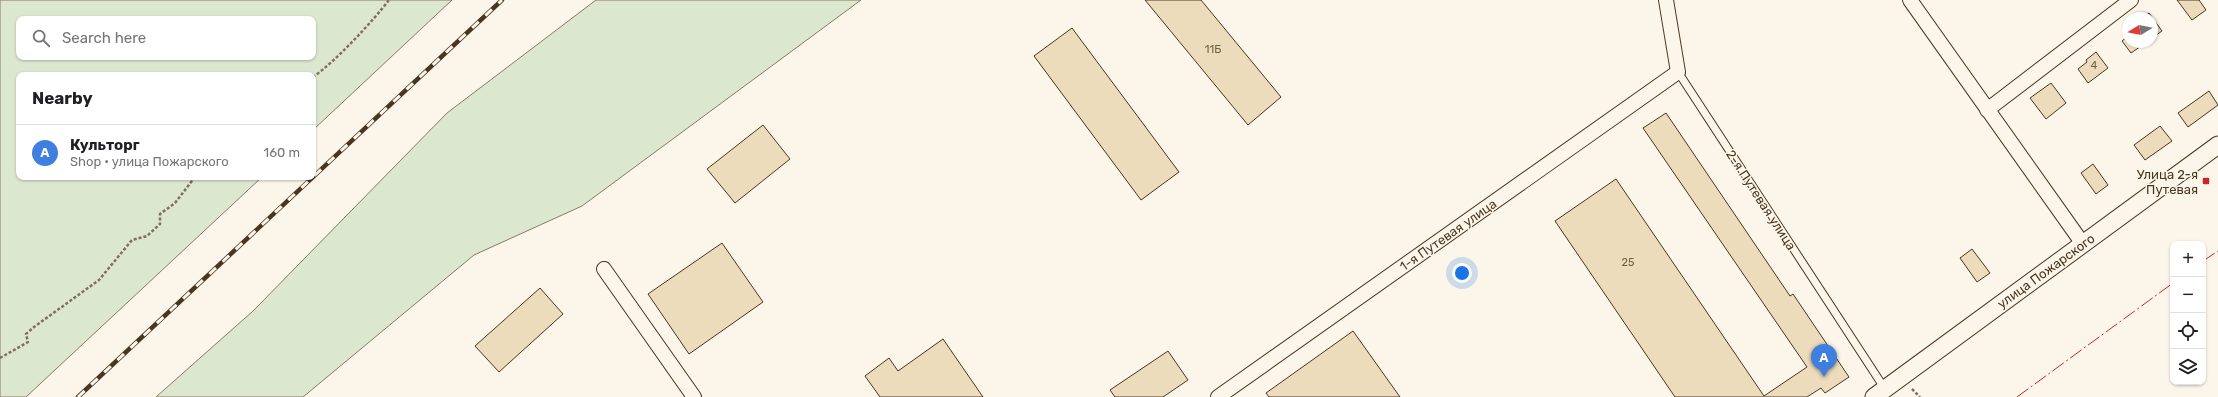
<!DOCTYPE html>
<html lang="en">
<head>
<meta charset="utf-8">
<style>
  :root { --surface:#fff; --page:#f6f6f6; --text:#202124; --muted:#757577; --line:#e0e0e0; --accent:#c62828 }
  body { margin:0; font-family:Rubik,sans-serif; background:var(--page); color:var(--text) }
  .controls { position:absolute; right:12px; bottom:12px; display:grid; overflow:hidden; border-radius:8px; box-shadow:0 1px 3px #0004 }
  .controls button { width:36px; height:36px; display:grid; place-items:center; padding:0; border:0; border-bottom:1px solid var(--line); background:var(--surface); color:var(--text); font:20px sans-serif }
  .compass { position:absolute; left:2122px; top:12px; width:36px; height:36px; border-radius:50%; background:var(--surface); box-shadow:0 1px 3px #0004; rotate:260deg }
  .you { position:absolute; left:1462px; top:273px; width:14px; height:14px; margin:-10px; border:3px solid #fff; border-radius:50%; background:#1a73e8; box-shadow:0 0 0 6px #1a73e833 }
  .badge { display:grid; place-items:center; width:26px; height:26px; border-radius:50%; background:var(--accent); color:#fff; font-size:13px; font-weight:700 }
  .pin { position:absolute; translate:-50% -33px; filter:drop-shadow(0 1px 2px #0008) }
  .pin::after { content:''; position:absolute; top:21px; width:14px; height:12px; background:inherit; clip-path:polygon(0 0,100% 0,50% 100%) }
  .list { margin:0; padding:0; list-style:none }
  h2 { display:flex; justify-content:space-between; align-items:center; height:52px; margin:0; padding:0 16px; font-size:17px }
  h2 small { font-size:13px; font-weight:400; color:var(--muted) }
  .list li { display:grid; grid-template-columns:26px 1fr auto; gap:12px; align-items:center; box-sizing:border-box; height:56px; padding:0 16px; border-top:1px solid var(--line) }
  .list b { display:block; font-size:15px; white-space:nowrap }
  .list p { margin:0; font-size:13px; white-space:nowrap; color:var(--muted) }
  .list em { font-size:13px; font-style:normal; color:var(--muted) }
  .icon { flex:none; width:22px; height:22px; fill:none; stroke:currentColor; stroke-width:2; stroke-linecap:round; stroke-linejoin:round }
  .map { position:relative; flex:none; width:2218px; height:397px; overflow:hidden }
  .search { position:absolute; background:var(--surface); box-shadow:0 1px 3px #0004; left:16px; top:16px; width:300px; height:44px; display:flex; align-items:center; gap:10px; box-sizing:border-box; padding:0 14px; border-radius:8px; color:var(--muted); font-size:15px }
  .panel { position:absolute; background:var(--surface); box-shadow:0 1px 3px #0004; left:16px; top:72px; width:300px; height:108px; border-radius:8px }
  .map>svg:first-child { display:block }
</style>
</head>
<body>
<div class="map">
<svg width="2218" height="397" viewBox="0 0 2218 397">
  <rect width="100%" height="100%" fill="#fbf6e9"/>
  <g fill="#dce7d0" stroke="#887966" fill-rule="evenodd">
    <path d="M0,0H452L313,130V75H19V177H262L26,397H0ZM19,19H313V57H19Z"/>
    <polygon points="596,0 861,0 582,206 474,255 303,397 156,397 253,311 447,113"/>
  </g>
  <g fill="#ecdcbc" stroke="#4a3520">
    <polygon points="1145,0 1201,0 1281,97 1248,125"/>
    <polygon points="2177,0 2199,0 2206,10 2192,20"/>
    <polygon points="2149,13 2162,31 2152,38 2152,18 2142,18"/>
    <polygon points="1072,28 1179,172 1141,200 1034,56"/>
    <polygon points="2128,36 2128,42 2147,42 2131,53 2122,41"/>
    <polygon points="2096,52 2108,68 2088,83 2078,69 2087,62 2086,60"/>
    <polygon points="2051,83 2066,103 2046,119 2030,98"/>
    <polygon points="2209,91 2218,105 2188,127 2178,113"/>
    <polygon points="1666,113 1790,296 1793,294 1849,377 1825,393 1821,388 1807,397 1675,397 1555,221 1616,179 1764,396 1807,367 1643,128"/>
    <polygon points="763,125 790,159 735,203 707,169"/>
    <polygon points="2160,126 2172,141 2145,160 2134,145"/>
    <polygon points="2093,164 2108,185 2096,194 2081,173"/>
    <polygon points="722,243 763,302 689,354 648,294"/>
    <polygon points="1972,249 1990,273 1977,282 1960,258"/>
    <polygon points="540,288 563,314 499,372 475,346"/>
    <polygon points="1353,331 1400,397 1269,397 1266,393"/>
    <polygon points="943,339 983,397 880,397 865,376 889,358 898,371"/>
    <polygon points="1168,351 1188,380 1163,397 1115,397 1110,390"/>
  </g>
  <g fill="none" stroke-linecap="round" stroke-linejoin="round">
    <defs>
      <polyline id="service" points="1678,72 1885,389"/>
      <g id="minor">
        <polyline points="1910,0 2083,244"/>
        <polyline points="1987,110 2131,0"/>
        <polyline points="604,269 694,397"/>
        <polyline points="1218,397 1678,72 1666,0"/>
      </g>
      <polyline id="tertiary" points="1874,397 2218,145"/>
    </defs>
    <use href="#service" stroke="#4a3520" stroke-width="9"/>
    <use href="#minor" stroke="#4a3520" stroke-width="16"/>
    <use href="#tertiary" stroke="#4a3520" stroke-width="19"/>
    <g stroke="#7f6f5c" stroke-width="2.5" stroke-dasharray="3 2" stroke-linecap="butt">
      <path d="M313,77C335,62 373,21 389,0"/>
      <polyline points="0,358 28,342 26,334 34,327 99,280 132,240 147,236 160,224 160,214 175,203 195,177"/>
      <polyline points="1912,389 1920,397"/>
    </g>
    <use href="#service" stroke="#fbf6e9" stroke-width="7"/>
    <use href="#minor" stroke="#fbf6e9" stroke-width="14"/>
    <use href="#tertiary" stroke="#fbf6e9" stroke-width="17"/>
    <defs>
      <polyline id="rail" points="78,397 502,0"/>
    </defs>
    <use href="#rail" stroke="#4a3520" stroke-width="4.5"/>
    <use href="#rail" stroke="#fbf6e9" stroke-width="3" stroke-dasharray="9" stroke-linecap="butt"/>
    <g stroke="#c62828" stroke-width="1" stroke-dasharray="14 3 2 3" stroke-linecap="butt">
      <polyline points="2203,261 2218,251"/>
      <polyline points="2017,397 2173,283"/>
    </g>
  </g>
  <rect fill="#c62828" stroke="#fbf6e9" stroke-width="1.5" x="2202" y="177" width="8" height="8" rx="2"/>
  <g text-anchor="middle" dominant-baseline="central" stroke-width="3" stroke-linejoin="round" paint-order="stroke">
    <g font-size="11" fill="#725f47">
      <text x="1213" y="49">11Б</text>
      <text x="2094" y="65">4</text>
      <text x="1628" y="262">25</text>
    </g>
    <g font-size="13" fill="#4a3520" stroke="#fbf6e9" text-anchor="end">
      <text x="2198" y="174">Улица 2-я<tspan x="2198" dy="15">Путевая</tspan></text>
    </g>
    <g font-size="13" fill="#4a3520" stroke="#fbf6e9">
      <text transform="translate(1761 200) rotate(57)">2-я Путевая улица</text>
      <text transform="translate(1448 235) rotate(-35)">1-я Путевая улица</text>
      <text transform="translate(2046 271) rotate(-36)">улица Пожарского</text>
    </g>
  </g>
</svg>
<div class="controls">
<button>+</button>
<button>−</button>
<button><svg class="icon" aria-label="locate" viewBox="0 0 24 24"><circle cx="12" cy="12" r="6"/><path d="M12 2v4M12 18v4M2 12h4M18 12h4"/></svg></button>
<button><svg class="icon" aria-label="layers" viewBox="0 0 24 24"><path d="M12 4l9 5-9 5-9-5zM3 14l9 5 9-5"/></svg></button>
</div>
<svg class="compass" viewBox="-18 -18 36 36"><path d="M0-13l5 13h-10z" fill="#e53935"/><path d="M0 13l5-13h-10z" fill="#757577"/></svg>
<div class="you"></div>
<div class="pin badge" style="left:1824px;top:377px;background:#3f7fe0">A</div>
<div class="search"><svg class="icon" aria-label="search" viewBox="0 0 24 24"><circle cx="10" cy="10" r="6"/><path d="M15 15l6 6"/></svg>Search here</div>
<section class="panel">
<h2>Nearby<small></small></h2>
<ul class="list">
<li><span class="badge" style="background:#3f7fe0">A</span><div><b>Культорг</b><p>Shop · улица Пожарского</p></div><em>160 m</em></li>
</ul>
</section>
</div>
</body>
</html>
